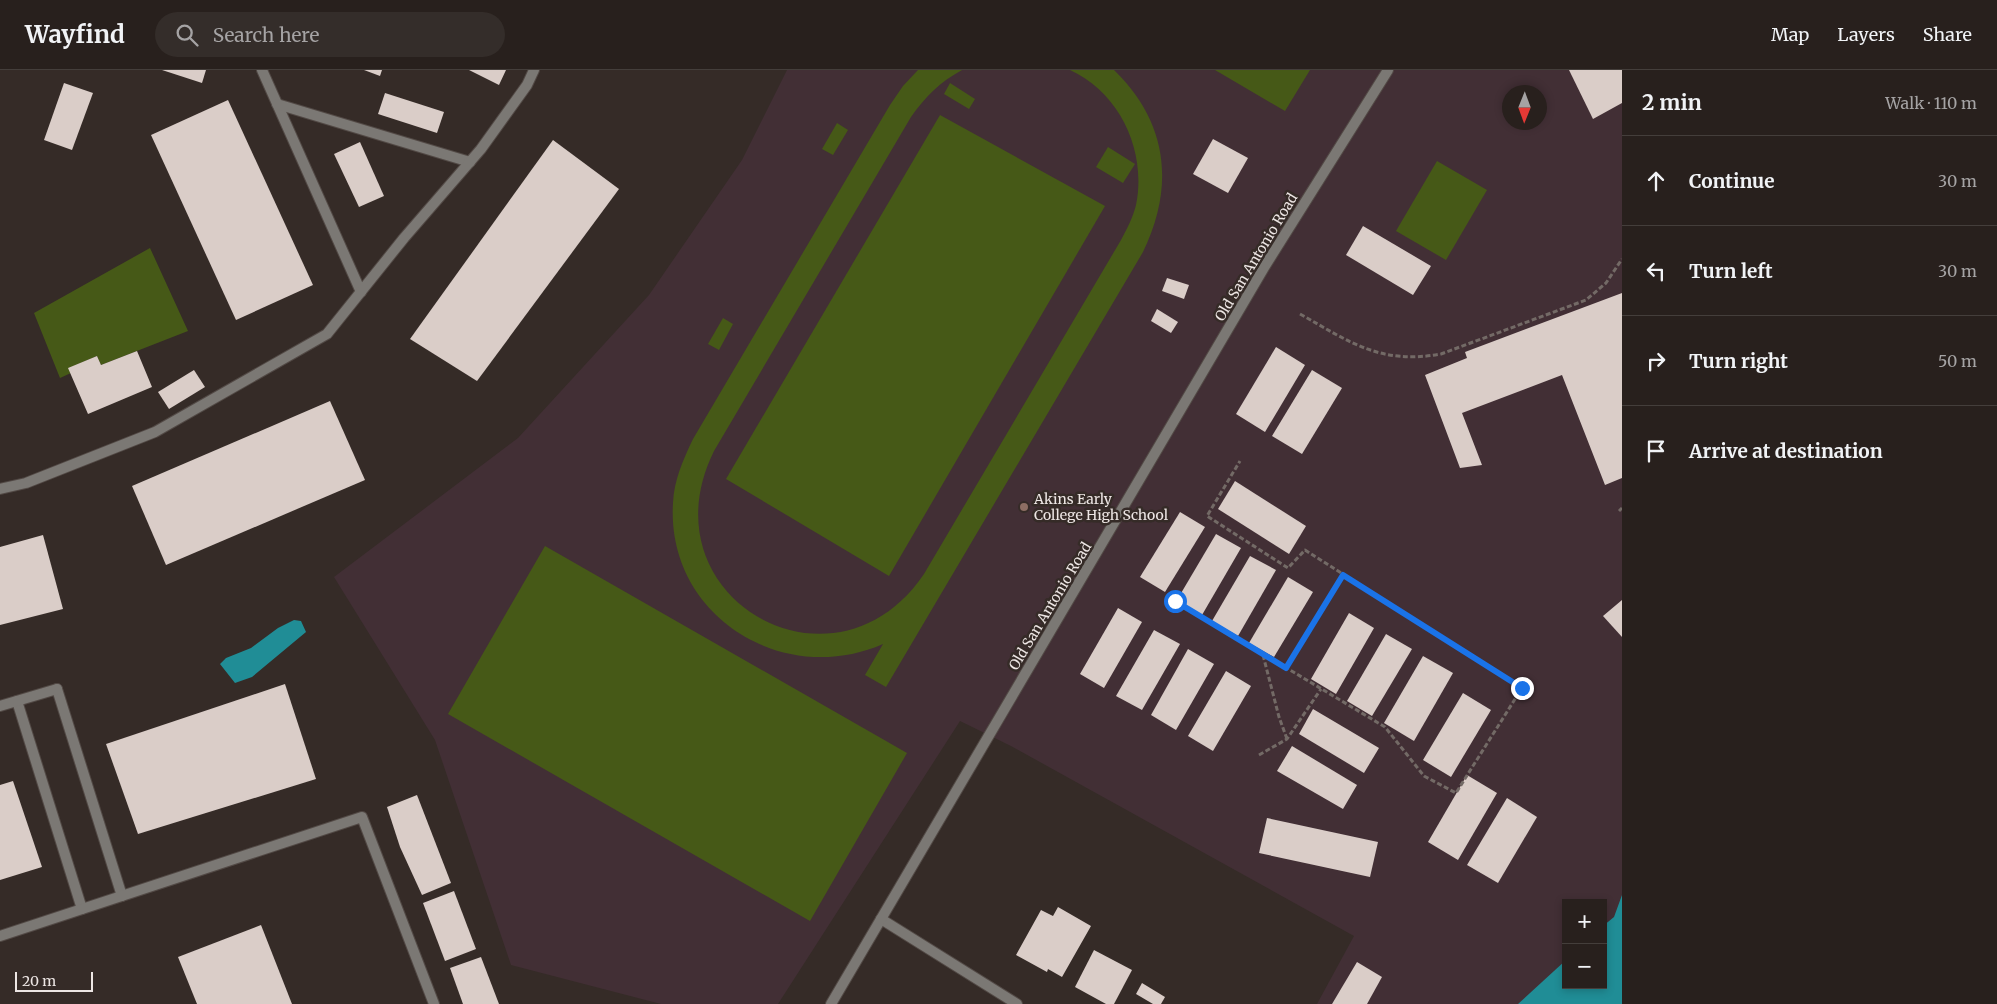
<!DOCTYPE html>
<html lang="en">
<head>
<meta charset="utf-8">
<style>
  :root { --surface:#28201d; --page:#342d2a; --text:#f1f3f6; --muted:#a5a3a4; --line:#443e3b }
  body { margin:0; font-family:Merriweather,serif; background:var(--page); color:var(--text) }
  .controls { position:absolute; right:15px; bottom:15px; display:grid; overflow:hidden; border-radius:0px; box-shadow:0 2px 8px #0003 }
  .controls button { width:45px; height:45px; display:grid; place-items:center; padding:0; border:0; border-bottom:1px solid var(--line); background:var(--surface); color:var(--text); font:25px sans-serif }
  .compass { position:absolute; left:1502px; top:15px; width:45px; height:45px; border-radius:50%; background:var(--surface); box-shadow:0 2px 8px #0003; rotate:181deg }
  .scale { position:absolute; left:15px; bottom:12px; width:78px; box-sizing:border-box; padding-left:5px; border:2px solid #ede6e4; border-top:0; font-size:14px; line-height:18px; white-space:nowrap; color:#ede6e4; -webkit-text-stroke:4px #352b27; paint-order:stroke }
  .stop { position:absolute; width:15px; height:15px; margin:-11px; border:4px solid #1a73e8; border-radius:50%; background:#fff }
  .stop.end { background:#1a73e8; border-color:#fff; box-shadow:0 1px 5px #0008 }
  .list { margin:0; padding:0; list-style:none }
  h2 { display:flex; justify-content:space-between; align-items:center; height:65px; margin:0; padding:0 20px; font-size:21px }
  h2 small { font-size:16px; font-weight:400; color:var(--muted) }
  .list li { display:grid; grid-template-columns:32px 1fr auto; gap:15px; align-items:center; box-sizing:border-box; height:90px; padding:0 20px; border-top:1px solid var(--line) }
  .list b { display:block; font-size:19px; white-space:nowrap }
  .list em { font-size:16px; font-style:normal; color:var(--muted) }
  .icon { flex:none; width:28px; height:28px; fill:none; stroke:currentColor; stroke-width:2; stroke-linecap:round; stroke-linejoin:round }
  .map { position:relative; flex:none; width:1622px; height:934px; overflow:hidden }
  header { display:flex; align-items:center; gap:30px; box-sizing:border-box; height:70px; padding:0 25px; background:var(--surface); border-bottom:1px solid var(--line) }
  header strong { font-size:24px }
  nav { display:flex; gap:28px; margin-inline-start:auto; font-size:18px }
  .search { width:350px; height:45px; background:var(--page); display:flex; align-items:center; gap:12px; box-sizing:border-box; padding:0 18px; border-radius:28px; color:var(--muted); font-size:19px }
  main { display:flex }
  aside { flex:1; background:var(--surface) }
  .map>svg:first-child { display:block }
</style>
</head>
<body>
<header>
<strong>Wayfind</strong>
<div class="search"><svg class="icon" aria-label="search" viewBox="0 0 24 24"><circle cx="10" cy="10" r="6"/><path d="M15 15l6 6"/></svg>Search here</div>
<nav><a>Map</a><a>Layers</a><a>Share</a></nav>
</header>
<main>
<div class="map">
<svg width="1622" height="934" viewBox="0 0 1622 934">
  <rect width="100%" height="100%" fill="#352b27"/>
  <path fill="#422f35" fill-rule="evenodd" d="M787,0H1622V934H1317L1354,866L1011,676L960,651L778,934H661L511,895L435,670L334,507L518,368L649,225L742,90ZM1510,22H1540V52H1510ZM1566,833H1603V915H1566Z"/>
  <g fill="#465917">
    <path d="M918,0H962C940,12 925,27 911,47L714,381C642,527 834,637 924,504L1121,170C1127,159 1133,147 1136,135C1147,81 1120,23 1070,0H1114C1168,52 1175,116 1143,182L886,617L865,605L883,574C783,618 666,546 673,433C674,410 683,390 693,369L890,35L903,16Z"/>
    <polygon points="1215,0 1310,0 1285,41"/>
    <polygon points="950,13 975,29 969,39 944,24"/>
    <polygon points="940,45 1105,136 889,506 726,409"/>
    <polygon points="837,53 848,60 833,85 822,79"/>
    <polygon points="1108,77 1135,94 1123,113 1096,97"/>
    <polygon points="1437,91 1487,120 1446,190 1396,161"/>
    <polygon points="150,178 188,261 101,295 97,286 69,298 71,303 60,308 34,243"/>
    <polygon points="723,248 733,254 719,280 708,274"/>
    <polygon points="545,476 907,683 810,851 448,644"/>
  </g>
  <g fill="#208d96">
    <polygon points="294,550 301,551 306,562 252,607 235,613 220,594 226,588 251,578 278,558"/>
    <polygon points="1622,825 1622,934 1518,934 1566,890 1566,915 1603,915 1603,856 1614,847"/>
  </g>
  <g fill="#dacdc8">
    <polygon points="162,0 206,0 202,13"/>
    <polygon points="364,0 382,0 380,6"/>
    <polygon points="469,0 506,0 499,15"/>
    <polygon points="1569,0 1622,0 1622,33 1593,49"/>
    <polygon points="64,13 93,23 72,80 44,70"/>
    <polygon points="385,23 444,42 437,63 378,44"/>
    <polygon points="228,30 313,215 236,250 151,65"/>
    <polygon points="1213,69 1248,88 1228,123 1193,104"/>
    <polygon points="553,70 619,119 477,311 410,269"/>
    <polygon points="360,72 384,126 359,137 334,84"/>
    <polygon points="1363,156 1431,196 1413,225 1346,185"/>
    <polygon points="1167,208 1189,215 1184,229 1162,221"/>
    <polygon points="1622,223 1622,408 1605,415 1562,305 1462,343 1482,395 1460,398 1425,305 1467,288 1465,282"/>
    <polygon points="1157,239 1178,252 1171,263 1151,251"/>
    <polygon points="1276,277 1305,295 1265,362 1236,344"/>
    <polygon points="137,281 152,317 88,344 68,298 97,286 101,295"/>
    <polygon points="194,300 205,317 169,339 158,322"/>
    <polygon points="1312,300 1342,318 1302,384 1272,366"/>
    <polygon points="330,331 365,410 166,495 132,416"/>
    <polygon points="1235,411 1306,456 1289,484 1218,439"/>
    <polygon points="1180,442 1205,457 1165,522 1140,507"/>
    <polygon points="1216,464 1241,478 1202,545 1177,530"/>
    <polygon points="43,465 63,539 0,555 0,477"/>
    <polygon points="1250,486 1276,500 1238,566 1212,551"/>
    <polygon points="1288,507 1313,522 1274,587 1249,573"/>
    <polygon points="1622,530 1622,567 1603,546"/>
    <polygon points="1118,538 1142,552 1104,618 1080,604"/>
    <polygon points="1349,543 1374,558 1336,624 1311,609"/>
    <polygon points="1154,560 1180,574 1142,640 1116,626"/>
    <polygon points="1386,564 1412,579 1372,646 1347,631"/>
    <polygon points="1188,579 1214,594 1176,660 1151,645"/>
    <polygon points="1423,586 1453,603 1414,671 1384,653"/>
    <polygon points="1226,601 1251,616 1213,681 1188,666"/>
    <polygon points="285,614 316,709 138,764 106,674"/>
    <polygon points="1463,623 1491,640 1451,707 1423,690"/>
    <polygon points="1313,639 1379,678 1364,703 1299,664"/>
    <polygon points="1292,676 1357,715 1343,739 1277,701"/>
    <polygon points="1467,705 1497,723 1458,790 1428,772"/>
    <polygon points="13,711 42,797 0,810 0,715"/>
    <polygon points="417,725 451,813 422,825 400,777 387,737"/>
    <polygon points="1507,728 1537,747 1498,813 1467,795"/>
    <polygon points="1267,748 1378,772 1370,807 1259,783"/>
    <polygon points="454,821 476,879 445,891 423,833"/>
    <polygon points="1058,837 1091,856 1062,907 1048,899 1047,902 1016,885 1041,840 1053,846"/>
    <polygon points="261,855 292,934 197,934 178,887"/>
    <polygon points="1094,880 1132,900 1114,934 1106,934 1075,917"/>
    <polygon points="481,887 499,934 463,934 450,898"/>
    <polygon points="1357,892 1382,907 1367,934 1332,934"/>
    <polygon points="1142,913 1165,927 1161,934 1153,934 1136,924"/>
  </g>
  <g fill="none" stroke-linecap="round" stroke-linejoin="round">
    <defs>
      <g id="service">
        <polyline points="262,0 361,222"/>
        <polyline points="277,34 470,92"/>
        <polyline points="0,419 26,413 155,362 327,264 404,168 481,79 527,15 534,0"/>
        <polyline points="57,619 122,826"/>
        <polyline points="17,631 82,839"/>
        <polyline points="881,849 1017,934"/>
        <polyline points="0,866 362,747 434,934"/>
      </g>
      <polyline id="minor" points="0,636 57,619"/>
      <polyline id="tertiary" points="831,934 1265,196 1388,0"/>
    </defs>
    <use href="#service" stroke="#524945" stroke-width="12"/>
    <use href="#minor" stroke="#524945" stroke-width="12"/>
    <use href="#tertiary" stroke="#524945" stroke-width="12"/>
    <g stroke="#736a66" stroke-width="3" stroke-dasharray="5 2.5" stroke-linecap="butt">
      <path d="M1300,244C1350,272 1380,295 1441,284L1586,230L1606,213L1622,189"/>
      <polyline points="1619,441 1622,438"/>
      <polyline points="1175,531 1385,657 1424,706 1456,723 1522,618 1305,480 1288,498 1207,446 1240,391"/>
      <polyline points="1263,585 1279,647 1287,669"/>
      <polyline points="1286,598 1343,505"/>
      <polyline points="1259,685 1287,669 1321,619"/>
    </g>
    <use href="#service" stroke="#7b7874" stroke-width="10"/>
    <use href="#minor" stroke="#7b7874" stroke-width="10"/>
    <use href="#tertiary" stroke="#7b7874" stroke-width="10"/>
  </g>
  <g fill="none" stroke-linecap="round" stroke-linejoin="round">
    <polyline stroke="#1a73e8" stroke-width="6" points="1175,531 1286,598 1343,505 1522,618"/>
  </g>
  <circle fill="#8d6e63" stroke="#352b27" stroke-width="2" cx="1024" cy="437" r="5"/>
  <g text-anchor="middle" dominant-baseline="central" stroke-width="5" stroke-linejoin="round" paint-order="stroke">
    <g font-size="14" fill="#ede6e4" stroke="#352b27">
      <text transform="translate(1256 187) rotate(-59)">Old San Antonio Road</text>
      <text transform="translate(1050 536) rotate(-59)">Old San Antonio Road</text>
    </g>
    <g font-size="14" fill="#ede6e4" stroke="#352b27" text-anchor="start">
      <text x="1034" y="429">Akins Early<tspan x="1034" dy="16">College High School</tspan></text>
    </g>
  </g>
</svg>
<div class="controls">
<button>+</button>
<button>−</button>
</div>
<svg class="compass" viewBox="-18 -18 36 36"><path d="M0-13l5 13h-10z" fill="#e53935"/><path d="M0 13l5-13h-10z" fill="#a5a3a4"/></svg>
<div class="scale">20 m</div>
<div class="stop" style="left:1175px;top:531px"></div>
<div class="stop end" style="left:1522px;top:618px"></div>
</div>
<aside>
<h2>2 min<small>Walk · 110 m</small></h2>
<ul class="list">
<li><svg class="icon" aria-label="ahead" viewBox="0 0 24 24"><path d="M12 20V5M6 11l6-6 6 6"/></svg><div><b>Continue</b></div><em>30 m</em></li>
<li><svg class="icon" aria-label="left" viewBox="0 0 24 24"><path d="M17 20v-9H6M10 6l-5 5 5 5"/></svg><div><b>Turn left</b></div><em>30 m</em></li>
<li><svg class="icon" aria-label="right" viewBox="0 0 24 24"><path d="M7 20v-9h11M14 6l5 5-5 5"/></svg><div><b>Turn right</b></div><em>50 m</em></li>
<li><svg class="icon" aria-label="arrive" viewBox="0 0 24 24"><path d="M6 21V4h12l-3 4 3 4H6"/></svg><div><b>Arrive at destination</b></div></li>
</ul>
</aside>
</main>
</body>
</html>
